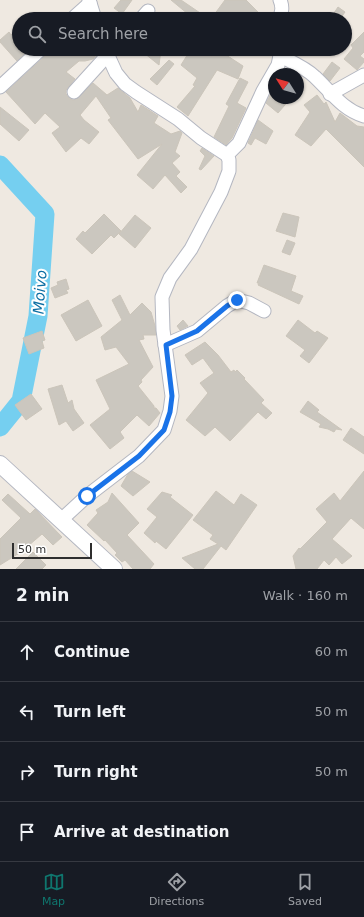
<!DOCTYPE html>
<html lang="en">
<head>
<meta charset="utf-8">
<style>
  :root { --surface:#171b24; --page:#242831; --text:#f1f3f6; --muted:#9ea1a6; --line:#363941; --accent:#0f766e }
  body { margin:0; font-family:"DejaVu Sans",sans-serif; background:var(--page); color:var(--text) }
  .compass { position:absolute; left:268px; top:68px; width:36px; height:36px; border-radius:50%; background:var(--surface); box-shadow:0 1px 3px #0004; rotate:307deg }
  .scale { position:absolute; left:12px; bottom:10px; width:80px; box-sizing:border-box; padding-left:4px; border:2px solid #2e2e2e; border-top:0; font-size:11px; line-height:14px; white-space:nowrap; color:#2e2e2e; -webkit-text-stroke:3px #fff; paint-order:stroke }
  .stop { position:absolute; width:12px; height:12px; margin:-9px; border:3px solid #1a73e8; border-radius:50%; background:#fff }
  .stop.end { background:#1a73e8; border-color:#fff; box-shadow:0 1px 4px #0008 }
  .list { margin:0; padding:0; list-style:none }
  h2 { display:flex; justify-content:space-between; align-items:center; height:52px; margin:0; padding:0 16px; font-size:17px }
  h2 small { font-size:13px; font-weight:400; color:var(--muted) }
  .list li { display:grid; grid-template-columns:26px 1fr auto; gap:12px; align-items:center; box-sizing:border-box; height:60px; padding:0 16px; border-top:1px solid var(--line) }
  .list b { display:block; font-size:15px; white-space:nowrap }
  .list em { font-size:13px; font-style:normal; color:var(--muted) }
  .icon { flex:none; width:22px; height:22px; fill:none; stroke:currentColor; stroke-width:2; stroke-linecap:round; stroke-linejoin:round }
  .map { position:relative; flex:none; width:364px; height:569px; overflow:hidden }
  .search { position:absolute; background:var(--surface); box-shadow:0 1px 3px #0004; left:12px; right:12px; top:12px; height:44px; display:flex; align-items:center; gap:10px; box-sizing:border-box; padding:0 14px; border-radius:22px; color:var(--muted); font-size:15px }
  .sheet { height:292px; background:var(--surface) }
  nav { display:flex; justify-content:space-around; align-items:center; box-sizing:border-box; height:56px; border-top:1px solid var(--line); background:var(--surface); font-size:11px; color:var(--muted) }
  nav a { display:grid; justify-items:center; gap:2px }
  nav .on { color:var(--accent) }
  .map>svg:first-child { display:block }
</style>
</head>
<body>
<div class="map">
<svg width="364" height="569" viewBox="0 0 364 569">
  <rect width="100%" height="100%" fill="#efe9e1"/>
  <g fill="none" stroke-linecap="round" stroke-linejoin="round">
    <polyline stroke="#75cff0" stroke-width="19" points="0,165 45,214 38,316 21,401 0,427"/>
  </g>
  <g fill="#cbc7bf" stroke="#cbc5ba">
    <polygon points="121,0 132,0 122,14 114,8"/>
    <polygon points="171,0 181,0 209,19 194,19"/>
    <polygon points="225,0 246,0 259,13 253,19 211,19"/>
    <polygon points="338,7 345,12 340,19 330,19"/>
    <polygon points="19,27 19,49 29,49 17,61 0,42 0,40 9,32 11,35"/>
    <polygon points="364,32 364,52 360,56 364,59 364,62 357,70 344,59 353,48 351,45"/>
    <polygon points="49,49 97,49 98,53 93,59 85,61 79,61 66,72 75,79 66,90 66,94 69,98 73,100 77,99 93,83 107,95 118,88 130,98 138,112 141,105 158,116 154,123 171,134 180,131 182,133 175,152 180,156 172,163 180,172 176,176 187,187 181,193 165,175 153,189 137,175 162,144 138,159 108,120 111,118 96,96 80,115 84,120 99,132 89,144 81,138 66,152 52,133 60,127 45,113 35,124 6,92 46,55"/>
    <polygon points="139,49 161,49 159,65"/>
    <polygon points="191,49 195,49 212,56 217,49 243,66 238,79 217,70 188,116 177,107 195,86 193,85 197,78 181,65"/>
    <polygon points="169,60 174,64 157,85 150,79"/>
    <polygon points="332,62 340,68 330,81 323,74"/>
    <polygon points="240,78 248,82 237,103 246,108 232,138 226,145 214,137 229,106 226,104"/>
    <polygon points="274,88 274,98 291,98 278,113 266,103"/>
    <polygon points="317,95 324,104 326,102 335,122 340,113 357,126 364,127 364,167 326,129 311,146 295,135 310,112 304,105"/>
    <polygon points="0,107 29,130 19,141 0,124"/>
    <polygon points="258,120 273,131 266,144 255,138 251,145 248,143"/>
    <polygon points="202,148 214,156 201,170 199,169 205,156 200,151"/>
    <polygon points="283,213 299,217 295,237 276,231"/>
    <polygon points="104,214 121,231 114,238 111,235 92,254 76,239 83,231 85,233"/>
    <polygon points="135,215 151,228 135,248 119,234"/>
    <polygon points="287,240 295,243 290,255 282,252"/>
    <polygon points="264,265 296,276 291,291 303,296 299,304 258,285 259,283 257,283"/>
    <polygon points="66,279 69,289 66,290 68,293 55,298 51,288 58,285 57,282"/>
    <polygon points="120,295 130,315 142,303 151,312 155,326 156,335 143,335 144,339 139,340 153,367 141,380 142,382 138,386 154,406 154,408 156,408 160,413 149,426 137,415 120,432 124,438 110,449 90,425 110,409 96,380 129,364 116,347 105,350 101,337 122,320 112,300"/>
    <polygon points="88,300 102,326 76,341 61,315"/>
    <polygon points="183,320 188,326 180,330 177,326"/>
    <polygon points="298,320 315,333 317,331 328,338 309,363 300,356 305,350 286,336"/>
    <polygon points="42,331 45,340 42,341 44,348 29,354 23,338"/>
    <polygon points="205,342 218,355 231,372 234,370 235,372 237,370 245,378 244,379 264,400 261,403 272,413 266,419 258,412 230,441 215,427 205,436 186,420 208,393 200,383 214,373 203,358 192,365 185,355"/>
    <polygon points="62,385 68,403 72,400 74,409 84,423 73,431 66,421 59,425 48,389"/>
    <polygon points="31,394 42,409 26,420 15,405"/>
    <polygon points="308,401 319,410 317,412 342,430 336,429 334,432 328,429 319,427 321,424 300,412"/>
    <polygon points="351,428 364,437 364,454 343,440"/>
    <polygon points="132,471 150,482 133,496 121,486 128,474"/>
    <polygon points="364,471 364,529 351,518 332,539 352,556 342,564 336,557 329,565 324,560 317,569 296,569 293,556 299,548 300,549 327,522 316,509 334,493 340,501"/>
    <polygon points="216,491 234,505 241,494 257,505 226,550 221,546 203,569 195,569 182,558 218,544 210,539 213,535 193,520"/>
    <polygon points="162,492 172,495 170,497 193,515 166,549 156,541 155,543 144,533 157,517 147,509"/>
    <polygon points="112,493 139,523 127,535 154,564 150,569 133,569 125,560 122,562 115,555 117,553 105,540 104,541 87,525 98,513 96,510 108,502"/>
    <polygon points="8,494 30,514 35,509 62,537 53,545 42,534 28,546 29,547 0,565 0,539 21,518 2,500"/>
    <polygon points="33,552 46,565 42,569 16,569"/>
  </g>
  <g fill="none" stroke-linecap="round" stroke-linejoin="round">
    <defs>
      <g id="minor">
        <polyline points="89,0 95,19"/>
        <polyline points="72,19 90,3"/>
        <polyline points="141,19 148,11"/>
        <path d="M279,19C282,12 283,7 280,0"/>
        <path d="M280,56C292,62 306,68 315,77C331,92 343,110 364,116"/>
        <polyline points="0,87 41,49"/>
        <polyline points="74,92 113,49"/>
        <polyline points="330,94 364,75"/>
        <polyline points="227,155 239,143 263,91 278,65 280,56 280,49"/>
        <polyline points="165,345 197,331 227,306 237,300 249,303 264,311"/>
        <polyline points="61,520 87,496 139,456 164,430 170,411 172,396 163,330 162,297 170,278 191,249 221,192 229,171 229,160 227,155 201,138 178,119 136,92 125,84 116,73 105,49"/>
      </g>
      <polyline id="tertiary" points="0,464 114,569"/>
    </defs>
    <use href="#minor" stroke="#b4b7c1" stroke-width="15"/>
    <use href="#tertiary" stroke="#b4b7c1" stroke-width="18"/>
    <use href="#minor" stroke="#fff" stroke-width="13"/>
    <use href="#tertiary" stroke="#fff" stroke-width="16"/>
  </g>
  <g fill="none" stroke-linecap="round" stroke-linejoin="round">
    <polyline stroke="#1a73e8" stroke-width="5" points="87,496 139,456 164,430 170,412 172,396 166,345 197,331 227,306 237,300"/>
  </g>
  <g text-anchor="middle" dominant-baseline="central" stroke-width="4" stroke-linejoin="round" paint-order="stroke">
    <g font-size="15" font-style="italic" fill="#0d6fa3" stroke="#fff">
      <text transform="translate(40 292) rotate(-86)">Moivo</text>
    </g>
  </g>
</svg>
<svg class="compass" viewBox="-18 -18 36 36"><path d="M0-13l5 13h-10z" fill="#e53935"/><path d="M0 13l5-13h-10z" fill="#9ea1a6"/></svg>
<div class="scale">50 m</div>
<div class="stop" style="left:87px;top:496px"></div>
<div class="stop end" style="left:237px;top:300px"></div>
<div class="search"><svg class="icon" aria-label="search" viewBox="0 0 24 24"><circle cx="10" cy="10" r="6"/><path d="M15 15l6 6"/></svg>Search here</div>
</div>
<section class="sheet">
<h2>2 min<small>Walk · 160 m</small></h2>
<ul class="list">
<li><svg class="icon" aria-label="ahead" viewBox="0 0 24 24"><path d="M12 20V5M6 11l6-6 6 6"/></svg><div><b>Continue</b></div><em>60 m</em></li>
<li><svg class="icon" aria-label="left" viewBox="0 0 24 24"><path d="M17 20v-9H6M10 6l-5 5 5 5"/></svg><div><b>Turn left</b></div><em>50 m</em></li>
<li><svg class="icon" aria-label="right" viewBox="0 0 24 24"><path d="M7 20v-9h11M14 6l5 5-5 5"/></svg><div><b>Turn right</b></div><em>50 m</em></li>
<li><svg class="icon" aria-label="arrive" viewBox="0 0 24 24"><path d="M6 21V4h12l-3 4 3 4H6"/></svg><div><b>Arrive at destination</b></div></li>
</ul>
</section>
<nav>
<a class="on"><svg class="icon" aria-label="map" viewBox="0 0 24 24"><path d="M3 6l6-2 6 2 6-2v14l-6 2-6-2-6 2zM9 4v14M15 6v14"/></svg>Map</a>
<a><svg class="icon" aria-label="directions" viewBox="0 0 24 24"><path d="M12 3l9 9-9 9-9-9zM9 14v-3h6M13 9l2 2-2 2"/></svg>Directions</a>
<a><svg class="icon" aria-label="saved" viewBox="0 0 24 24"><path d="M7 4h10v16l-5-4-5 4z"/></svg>Saved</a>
</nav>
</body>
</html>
